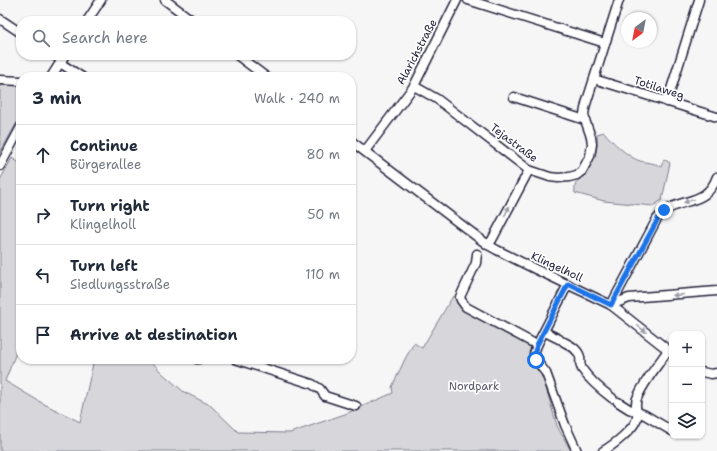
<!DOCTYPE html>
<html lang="en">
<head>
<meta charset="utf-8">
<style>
  :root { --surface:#fff; --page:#f2f2f3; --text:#1f2937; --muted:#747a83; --line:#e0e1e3 }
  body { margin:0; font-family:"Shantell Sans",sans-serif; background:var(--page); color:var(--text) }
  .controls { position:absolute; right:12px; bottom:12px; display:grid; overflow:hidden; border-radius:8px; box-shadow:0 1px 3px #0004 }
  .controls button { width:36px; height:36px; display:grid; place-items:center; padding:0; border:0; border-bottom:1px solid var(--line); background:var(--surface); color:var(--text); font:20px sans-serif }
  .compass { position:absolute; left:621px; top:12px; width:36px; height:36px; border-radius:50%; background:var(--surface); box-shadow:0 1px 3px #0004; rotate:212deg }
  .stop { position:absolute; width:12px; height:12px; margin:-9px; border:3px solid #1a73e8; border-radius:50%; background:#fff }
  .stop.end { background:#1a73e8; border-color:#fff; box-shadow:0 1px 4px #0008 }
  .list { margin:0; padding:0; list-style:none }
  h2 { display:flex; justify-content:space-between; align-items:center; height:52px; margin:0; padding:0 16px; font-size:17px }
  h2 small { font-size:13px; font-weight:400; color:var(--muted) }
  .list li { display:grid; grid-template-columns:26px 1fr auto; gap:12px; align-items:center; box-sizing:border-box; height:60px; padding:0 16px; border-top:1px solid var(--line) }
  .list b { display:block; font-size:15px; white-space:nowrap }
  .list p { margin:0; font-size:13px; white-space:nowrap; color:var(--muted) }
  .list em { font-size:13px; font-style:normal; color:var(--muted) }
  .icon { flex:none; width:22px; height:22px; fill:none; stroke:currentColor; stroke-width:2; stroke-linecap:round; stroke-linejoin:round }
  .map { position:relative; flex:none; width:717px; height:451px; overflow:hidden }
  .search { position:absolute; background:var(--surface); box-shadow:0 1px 3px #0004; left:16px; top:16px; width:340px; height:44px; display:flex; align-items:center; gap:10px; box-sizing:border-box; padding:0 14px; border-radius:16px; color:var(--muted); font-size:15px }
  .panel { position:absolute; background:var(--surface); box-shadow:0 1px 3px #0004; left:16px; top:72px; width:340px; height:292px; border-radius:16px }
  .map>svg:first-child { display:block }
</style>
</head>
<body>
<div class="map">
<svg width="717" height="451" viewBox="0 0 717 451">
  <rect width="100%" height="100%" fill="#f6f6f7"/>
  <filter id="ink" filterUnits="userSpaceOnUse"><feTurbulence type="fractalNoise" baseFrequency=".025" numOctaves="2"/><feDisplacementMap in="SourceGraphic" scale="8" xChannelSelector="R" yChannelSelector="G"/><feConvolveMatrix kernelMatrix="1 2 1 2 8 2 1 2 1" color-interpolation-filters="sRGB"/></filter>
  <g filter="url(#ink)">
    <g fill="#d7d7db" stroke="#7c7c8b">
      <polygon points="0,85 21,86 21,115 0,153"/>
      <path d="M604,132C611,141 629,158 640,161C647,163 654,162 661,167L664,159L670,163L662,200L653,206L604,201L575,193C573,179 583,178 590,167C596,157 598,146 597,134Z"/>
      <polygon points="12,158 21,164 21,340 5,381 42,403 80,422 94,359 149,359 162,373 184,392 210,405 238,432 290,433 345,414 393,393 392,387 405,359 414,343 422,348 453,296 461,308 532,343 539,370 543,378 557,426 571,451 0,451 0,180"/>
    </g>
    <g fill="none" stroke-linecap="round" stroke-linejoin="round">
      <defs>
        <g id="minor">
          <polyline points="165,0 193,21"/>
          <polyline points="468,0 605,43"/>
          <polyline points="0,19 21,33"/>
          <polyline points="87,21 101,0"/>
          <polyline points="54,55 62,60"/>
          <polyline points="237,55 266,77"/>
          <polyline points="60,63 82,77"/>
          <polyline points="51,77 65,55"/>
          <polyline points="594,79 717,117"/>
          <polyline points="0,80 21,81"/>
          <polyline points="414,86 437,99 529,170 550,177 558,178 569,177 577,175 582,171 590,156 592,144 591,137 585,120 584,114 586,104 619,0"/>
          <polyline points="514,97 585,120"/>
          <polyline points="667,102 699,0"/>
          <polyline points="351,141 488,245 497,250 535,269 611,305 672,353"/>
          <polyline points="365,151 414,86 457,0"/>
          <polyline points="0,166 21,127"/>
          <polyline points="488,245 492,240 529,170"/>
          <polyline points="477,254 476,263 460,297 461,300 466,307 537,345"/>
          <polyline points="568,284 537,345 534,354 536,360 546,373 565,425 577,451"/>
          <path d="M611,305L657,219C660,216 662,212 666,210C686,198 707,204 717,177"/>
          <polyline points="611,305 629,298 717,291"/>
          <polyline points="545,332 559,339"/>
          <path d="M564,342C570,345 578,349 580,357C581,361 579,364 582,369C590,381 600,389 612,398"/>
          <polyline points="197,359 198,359"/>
          <polyline points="235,359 312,384 320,389 325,396 356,406"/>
          <polyline points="702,372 711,374 717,373"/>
          <polyline points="618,402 629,409 645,415 672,431"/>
          <path d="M603,451C612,446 636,428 637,417C638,409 633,405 638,396C645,380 658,365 668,350"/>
        </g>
      </defs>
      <use href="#minor" stroke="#22223b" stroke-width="11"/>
      <use href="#minor" stroke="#fff" stroke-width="8"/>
    </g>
    <defs><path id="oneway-solid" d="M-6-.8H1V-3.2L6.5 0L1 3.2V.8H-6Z"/></defs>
    <g fill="#9c9ca7">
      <use href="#oneway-solid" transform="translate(689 201) rotate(162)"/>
      <use href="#oneway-solid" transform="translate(507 211) rotate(-63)"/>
      <use href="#oneway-solid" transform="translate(678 295) rotate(175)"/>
      <use href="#oneway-solid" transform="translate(642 329) rotate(38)"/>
    </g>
  </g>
  <g fill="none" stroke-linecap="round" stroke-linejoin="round" filter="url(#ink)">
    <polyline stroke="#1a73e8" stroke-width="5" points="536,360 534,354 537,345 568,284 611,305 658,219 664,210"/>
  </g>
  <g text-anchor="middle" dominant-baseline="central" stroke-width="3.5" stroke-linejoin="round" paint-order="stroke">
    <g font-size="11" fill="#22223b" stroke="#fff">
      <text transform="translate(417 52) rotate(-62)">Alarichstraße</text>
      <text transform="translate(659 88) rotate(18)">Totilaweg</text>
      <text transform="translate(514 143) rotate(37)">Tejastraße</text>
      <text transform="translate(557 267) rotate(25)">Klingelholl</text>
    </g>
    <g font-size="11" fill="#58586b" stroke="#fff">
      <text x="474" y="386">Nordpark</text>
    </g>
  </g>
</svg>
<div class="controls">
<button>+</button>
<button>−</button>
<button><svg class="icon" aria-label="layers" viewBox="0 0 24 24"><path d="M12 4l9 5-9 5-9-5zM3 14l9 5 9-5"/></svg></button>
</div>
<svg class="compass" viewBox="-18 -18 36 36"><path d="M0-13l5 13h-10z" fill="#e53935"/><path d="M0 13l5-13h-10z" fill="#747a83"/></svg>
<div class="stop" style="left:536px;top:360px"></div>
<div class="stop end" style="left:664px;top:210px"></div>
<div class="search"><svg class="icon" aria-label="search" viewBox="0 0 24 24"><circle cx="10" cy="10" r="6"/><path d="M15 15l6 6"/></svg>Search here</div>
<section class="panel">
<h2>3 min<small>Walk · 240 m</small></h2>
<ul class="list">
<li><svg class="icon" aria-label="ahead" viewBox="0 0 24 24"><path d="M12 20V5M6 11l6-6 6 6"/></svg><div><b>Continue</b><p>Bürgerallee</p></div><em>80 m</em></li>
<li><svg class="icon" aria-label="right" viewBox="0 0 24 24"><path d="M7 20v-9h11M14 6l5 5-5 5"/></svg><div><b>Turn right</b><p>Klingelholl</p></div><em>50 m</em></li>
<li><svg class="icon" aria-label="left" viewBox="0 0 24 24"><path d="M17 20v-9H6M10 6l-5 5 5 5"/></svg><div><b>Turn left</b><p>Siedlungsstraße</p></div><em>110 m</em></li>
<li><svg class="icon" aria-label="arrive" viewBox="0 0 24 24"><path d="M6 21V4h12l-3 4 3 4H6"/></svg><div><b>Arrive at destination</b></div></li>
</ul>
</section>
</div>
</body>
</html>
